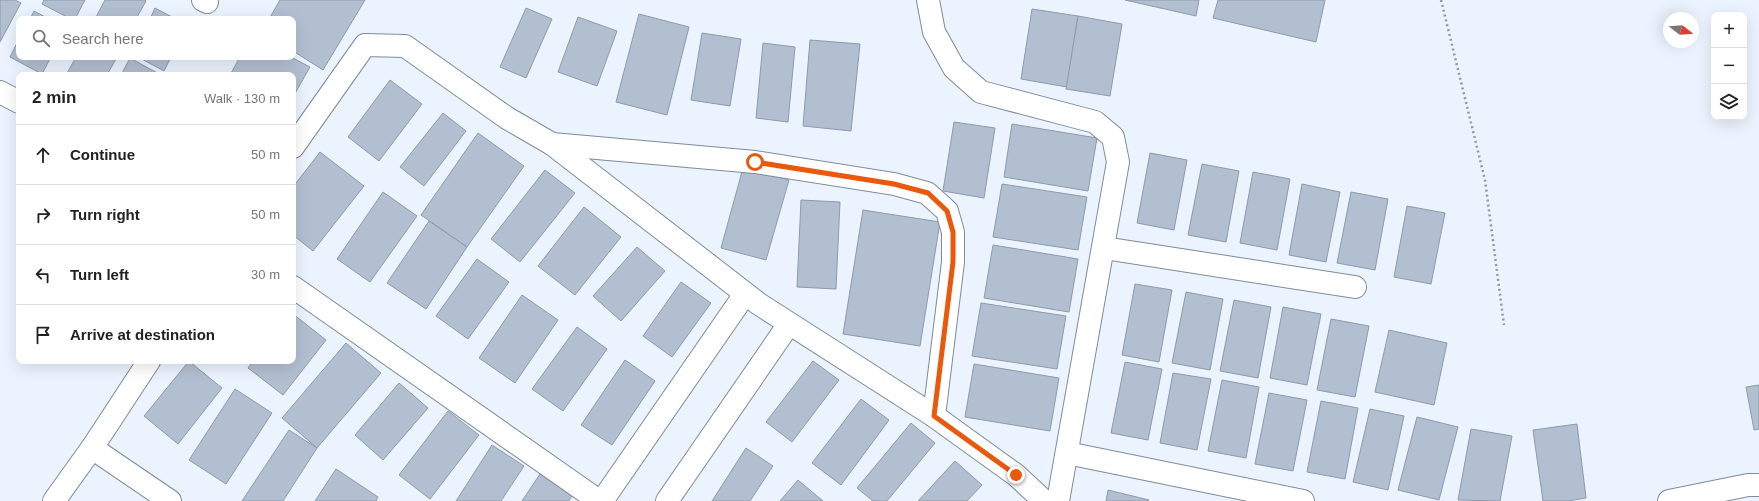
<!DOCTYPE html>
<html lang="en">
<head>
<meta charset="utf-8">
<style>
  :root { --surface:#fff; --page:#f6f6f6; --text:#222; --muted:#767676; --line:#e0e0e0 }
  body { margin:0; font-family:Arial,sans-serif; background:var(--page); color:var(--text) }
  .controls { position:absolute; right:12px; top:12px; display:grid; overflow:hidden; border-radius:8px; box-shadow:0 4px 16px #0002 }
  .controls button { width:36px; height:36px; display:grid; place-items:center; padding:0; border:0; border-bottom:1px solid var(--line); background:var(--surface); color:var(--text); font:20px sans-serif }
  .compass { position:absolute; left:1663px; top:12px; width:36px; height:36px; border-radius:50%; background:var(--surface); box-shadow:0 4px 16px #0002; rotate:107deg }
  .stop { position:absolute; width:12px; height:12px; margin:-9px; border:3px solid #ea580c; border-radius:50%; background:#fff }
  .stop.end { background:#ea580c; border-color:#fff; box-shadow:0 1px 4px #0008 }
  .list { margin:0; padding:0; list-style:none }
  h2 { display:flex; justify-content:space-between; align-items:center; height:52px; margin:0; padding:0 16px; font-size:17px }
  h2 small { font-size:13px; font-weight:400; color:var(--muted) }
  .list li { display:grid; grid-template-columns:26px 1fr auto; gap:12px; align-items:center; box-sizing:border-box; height:60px; padding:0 16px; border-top:1px solid var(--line) }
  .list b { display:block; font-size:15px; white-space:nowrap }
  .list em { font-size:13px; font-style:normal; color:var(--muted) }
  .icon { flex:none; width:22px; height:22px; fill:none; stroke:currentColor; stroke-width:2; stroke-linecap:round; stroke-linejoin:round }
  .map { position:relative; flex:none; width:1759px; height:501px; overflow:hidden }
  .search { position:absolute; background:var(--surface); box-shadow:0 4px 16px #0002; left:16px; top:16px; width:280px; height:44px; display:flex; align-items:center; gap:10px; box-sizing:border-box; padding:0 14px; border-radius:8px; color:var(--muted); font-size:15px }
  .panel { position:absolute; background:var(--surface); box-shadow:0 4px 16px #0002; left:16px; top:72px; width:280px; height:292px; border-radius:8px }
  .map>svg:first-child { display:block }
</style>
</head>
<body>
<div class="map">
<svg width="1759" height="501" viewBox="0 0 1759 501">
  <rect width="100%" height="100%" fill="#ebf3fe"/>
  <g fill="#b2bfd1" stroke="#8d9aab">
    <polygon points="0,0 15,0 21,3 0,42"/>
    <polygon points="44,0 85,0 75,19 71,19 42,4"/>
    <polygon points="105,0 145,0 146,1 136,19 95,19"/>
    <polygon points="280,0 365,0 323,70 293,51 293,19 269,19"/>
    <polygon points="1125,0 1199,0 1196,16"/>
    <polygon points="1218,0 1325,0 1316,42 1213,18"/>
    <polygon points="155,8 176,19 150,19"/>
    <polygon points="526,8 552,19 526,78 500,67"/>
    <polygon points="1032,9 1078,16 1067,87 1021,79"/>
    <polygon points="34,11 49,19 30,19"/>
    <polygon points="639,14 689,27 667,115 616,102"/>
    <polygon points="1078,16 1122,24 1110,96 1066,89"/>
    <polygon points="578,17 617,31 597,86 558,72"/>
    <polygon points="702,33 741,39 730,106 691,100"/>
    <polygon points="19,39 19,57 51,57 42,74 10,57"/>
    <polygon points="810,40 860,44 851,131 803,126"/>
    <polygon points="763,43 795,47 788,122 756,118"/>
    <polygon points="76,57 117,57 107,75 66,75"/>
    <polygon points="138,57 171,57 164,71"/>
    <polygon points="240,57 291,57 310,67 293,97 293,75 230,75"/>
    <polygon points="130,58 161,75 121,75"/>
    <polygon points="390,80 422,104 379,161 348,137"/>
    <polygon points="443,113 466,131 424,186 400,167"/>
    <polygon points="954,122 995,128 984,198 943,191"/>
    <polygon points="1012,124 1097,138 1088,191 1004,177"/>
    <polygon points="478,133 524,166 467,247 421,215"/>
    <polygon points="320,152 364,186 313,251 293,235 293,187"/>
    <polygon points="1150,153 1187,160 1174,230 1137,223"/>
    <polygon points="1202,164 1239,171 1226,242 1188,235"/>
    <polygon points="743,168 789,180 766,260 721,248"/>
    <polygon points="545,170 575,193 520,262 491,239"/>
    <polygon points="1253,172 1290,179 1277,250 1240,243"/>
    <polygon points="1002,184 1087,197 1078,250 993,237"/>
    <polygon points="1302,184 1340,192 1326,262 1289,255"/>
    <polygon points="383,192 417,216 370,282 337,259"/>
    <polygon points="1351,192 1388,199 1375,270 1337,263"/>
    <polygon points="801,200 840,202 836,289 797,287"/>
    <polygon points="1407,206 1445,213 1431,284 1394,277"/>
    <polygon points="584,207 621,237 575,295 538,266"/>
    <polygon points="863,210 940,222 920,346 843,334"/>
    <polygon points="429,221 467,247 426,309 387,283"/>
    <polygon points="993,245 1078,259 1069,312 984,298"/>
    <polygon points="637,247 665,271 621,321 593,296"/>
    <polygon points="477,259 509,282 468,339 436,316"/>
    <polygon points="681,282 711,303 672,357 643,336"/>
    <polygon points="1135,284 1172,290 1159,362 1122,355"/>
    <polygon points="1186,292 1223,299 1210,370 1172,363"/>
    <polygon points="522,295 558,320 515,383 479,358"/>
    <polygon points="1234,300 1271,307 1258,378 1220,371"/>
    <polygon points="981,303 1066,316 1057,369 972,356"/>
    <polygon points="1283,307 1321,314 1307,385 1270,378"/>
    <polygon points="293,314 326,340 283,395 248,368 253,361 293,361"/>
    <polygon points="1331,319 1369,326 1355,397 1317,390"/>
    <polygon points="577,327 607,349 563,411 532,389"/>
    <polygon points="1389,330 1447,343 1434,405 1375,392"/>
    <polygon points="346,343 381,373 317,448 282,418"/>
    <polygon points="625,360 655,381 612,445 581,425"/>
    <polygon points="189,361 222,388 178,444 144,416"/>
    <polygon points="813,361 839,380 792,442 766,422"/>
    <polygon points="1125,362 1162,369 1148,440 1111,433"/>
    <polygon points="974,364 1059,378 1050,431 965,417"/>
    <polygon points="1173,373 1211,379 1197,450 1160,443"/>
    <polygon points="1222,380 1259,387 1246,458 1208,451"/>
    <polygon points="399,383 428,408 383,460 355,435"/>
    <polygon points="1759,385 1759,429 1754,430 1746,387"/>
    <polygon points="235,389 272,413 226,484 189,460"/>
    <polygon points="1269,393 1307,400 1293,471 1255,464"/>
    <polygon points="861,399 889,420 841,485 812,463"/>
    <polygon points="1321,401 1358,408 1345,479 1307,472"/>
    <polygon points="1370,409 1404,416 1388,490 1353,482"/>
    <polygon points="448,411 479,435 430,499 399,475"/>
    <polygon points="1417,417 1458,427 1439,500 1398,490"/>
    <polygon points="911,423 935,443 887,501 873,501 857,488"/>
    <polygon points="1577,424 1586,498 1568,501 1543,501 1533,430"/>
    <polygon points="1471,429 1512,436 1500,501 1458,500"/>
    <polygon points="289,430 317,448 283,501 242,501"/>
    <polygon points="492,445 524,466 501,501 456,501"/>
    <polygon points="746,448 773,466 750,501 712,501"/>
    <polygon points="955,461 982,485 967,501 918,501"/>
    <polygon points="336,469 378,497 376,501 315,501"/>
    <polygon points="540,474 572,495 569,501 522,501"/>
    <polygon points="798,480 823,501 780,501"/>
    <polygon points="1108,490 1149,500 1148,501 1106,501"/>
  </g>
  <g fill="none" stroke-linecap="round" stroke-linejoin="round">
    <defs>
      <g id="minor">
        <polyline points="203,0 207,2"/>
        <polyline points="928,0 934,32 954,68 981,92 1095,122 1113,137 1118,162 1058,501"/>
        <polyline points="0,92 19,102"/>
        <polyline points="552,144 759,304 934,416"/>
        <polyline points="293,147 365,45 405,46 507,118 552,144 755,162 894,184 927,193 947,211 953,232 953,262 934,416 1016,475 1044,501"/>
        <polyline points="1104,248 1355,287"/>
        <polyline points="293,287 599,501"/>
        <polyline points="92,448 170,501"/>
        <polyline points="1067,453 1303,501"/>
        <polyline points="54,501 92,448 149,361"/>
        <polyline points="602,501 745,294"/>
        <polyline points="667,501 789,324"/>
        <polyline points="1669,501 1748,485 1759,485"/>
      </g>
    </defs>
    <use href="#minor" stroke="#7f8b9c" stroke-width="24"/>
    <polyline stroke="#9299a2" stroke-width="2.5" stroke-dasharray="2 3" stroke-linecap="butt" points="1441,0 1485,180 1504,325"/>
    <use href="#minor" stroke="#fff" stroke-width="22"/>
  </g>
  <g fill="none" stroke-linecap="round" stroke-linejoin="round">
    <polyline stroke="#ea580c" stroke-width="5" points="755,162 894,184 928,193 947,211 953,232 953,262 934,416 1016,475"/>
  </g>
</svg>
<div class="controls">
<button>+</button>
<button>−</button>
<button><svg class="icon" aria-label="layers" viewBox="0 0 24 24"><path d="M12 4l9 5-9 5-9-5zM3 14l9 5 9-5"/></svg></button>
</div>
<svg class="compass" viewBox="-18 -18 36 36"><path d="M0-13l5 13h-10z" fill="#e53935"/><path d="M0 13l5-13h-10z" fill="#767676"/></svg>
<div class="stop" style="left:755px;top:162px"></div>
<div class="stop end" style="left:1016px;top:475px"></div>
<div class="search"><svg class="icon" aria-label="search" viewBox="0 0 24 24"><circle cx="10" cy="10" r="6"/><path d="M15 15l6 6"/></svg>Search here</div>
<section class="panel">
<h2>2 min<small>Walk · 130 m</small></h2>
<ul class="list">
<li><svg class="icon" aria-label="ahead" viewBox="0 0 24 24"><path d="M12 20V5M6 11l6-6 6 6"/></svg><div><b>Continue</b></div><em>50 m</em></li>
<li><svg class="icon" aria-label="right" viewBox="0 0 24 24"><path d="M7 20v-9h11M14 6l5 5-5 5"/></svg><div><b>Turn right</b></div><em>50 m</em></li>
<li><svg class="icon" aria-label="left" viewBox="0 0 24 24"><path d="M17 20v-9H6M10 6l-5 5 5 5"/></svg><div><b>Turn left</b></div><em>30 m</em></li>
<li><svg class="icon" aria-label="arrive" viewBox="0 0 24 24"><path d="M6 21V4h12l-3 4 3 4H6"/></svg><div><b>Arrive at destination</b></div></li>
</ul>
</section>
</div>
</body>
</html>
